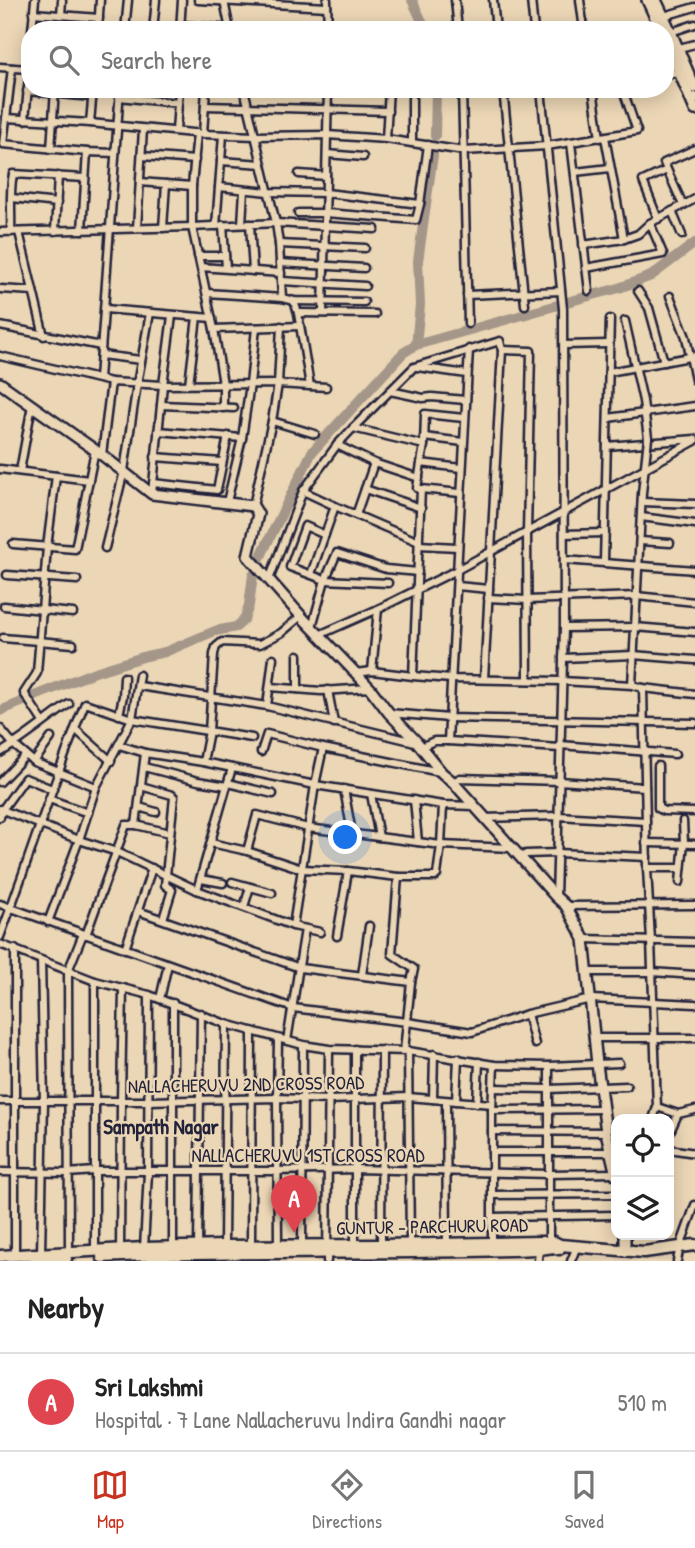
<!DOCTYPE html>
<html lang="en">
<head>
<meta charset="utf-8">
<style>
  :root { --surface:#fff; --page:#f6f6f6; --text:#222; --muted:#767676; --line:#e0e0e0; --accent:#c8321e }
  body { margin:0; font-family:"Patrick Hand",sans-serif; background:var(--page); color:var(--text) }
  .controls { position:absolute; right:21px; bottom:21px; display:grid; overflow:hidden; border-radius:14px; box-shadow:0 4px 18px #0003 }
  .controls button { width:63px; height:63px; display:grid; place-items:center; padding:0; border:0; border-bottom:2px solid var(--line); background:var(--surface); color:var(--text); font:35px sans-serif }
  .you { position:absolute; left:346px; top:838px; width:24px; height:24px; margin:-18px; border:5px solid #fff; border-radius:50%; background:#1a73e8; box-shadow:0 0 0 10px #1a73e833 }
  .badge { display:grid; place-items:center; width:46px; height:46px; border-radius:50%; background:var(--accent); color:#fff; font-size:23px; font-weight:700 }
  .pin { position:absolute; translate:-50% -58px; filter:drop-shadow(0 2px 4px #0008) }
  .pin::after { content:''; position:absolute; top:37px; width:24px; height:21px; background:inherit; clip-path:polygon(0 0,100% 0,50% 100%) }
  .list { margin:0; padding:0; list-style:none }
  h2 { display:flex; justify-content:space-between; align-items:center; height:91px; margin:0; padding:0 28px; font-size:30px }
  h2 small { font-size:23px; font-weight:400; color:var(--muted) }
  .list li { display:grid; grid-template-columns:46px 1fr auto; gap:21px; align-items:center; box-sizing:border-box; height:98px; padding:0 28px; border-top:2px solid var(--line) }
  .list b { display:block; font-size:26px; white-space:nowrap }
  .list p { margin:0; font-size:23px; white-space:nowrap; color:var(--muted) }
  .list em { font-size:23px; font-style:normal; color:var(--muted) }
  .icon { flex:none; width:38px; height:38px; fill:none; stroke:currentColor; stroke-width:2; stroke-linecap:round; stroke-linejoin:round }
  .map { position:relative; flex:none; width:695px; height:1261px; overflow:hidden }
  .search { position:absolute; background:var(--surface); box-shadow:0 4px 18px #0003; left:21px; right:21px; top:21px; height:77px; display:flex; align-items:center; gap:18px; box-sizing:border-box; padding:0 24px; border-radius:28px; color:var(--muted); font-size:26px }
  .sheet { height:189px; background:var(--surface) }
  nav { display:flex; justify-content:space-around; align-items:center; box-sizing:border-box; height:98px; border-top:2px solid var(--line); background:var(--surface); font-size:19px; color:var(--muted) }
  nav a { display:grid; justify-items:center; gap:4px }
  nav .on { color:var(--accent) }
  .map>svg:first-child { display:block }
</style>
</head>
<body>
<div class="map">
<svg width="695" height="1261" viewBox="0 0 695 1261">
  <rect width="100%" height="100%" fill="#ebd6b5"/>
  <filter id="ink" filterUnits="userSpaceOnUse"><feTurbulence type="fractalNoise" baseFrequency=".0143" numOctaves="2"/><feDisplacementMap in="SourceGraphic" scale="14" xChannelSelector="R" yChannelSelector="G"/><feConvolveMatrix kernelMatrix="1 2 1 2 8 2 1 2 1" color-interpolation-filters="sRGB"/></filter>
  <g filter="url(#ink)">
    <polygon fill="#dcc8ac" points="574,1254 673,1255 672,1261 573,1261"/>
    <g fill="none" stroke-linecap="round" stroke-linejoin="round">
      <g stroke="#a49689" stroke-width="10">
        <polyline points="412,0 426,30"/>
        <polyline points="435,136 436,89"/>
        <polyline points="567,302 619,288 651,276 695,243"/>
        <polyline points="416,345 420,305 418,261 433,155"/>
        <polyline points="259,560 312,452 403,353 416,345 558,305"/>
        <polyline points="32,697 95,672 146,656 165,652 215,631 236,627 244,620 249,605 253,575"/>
        <polyline points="0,711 24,701"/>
      </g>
      <defs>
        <g id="minor">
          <polyline points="198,0 327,7"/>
          <polyline points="327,0 328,30"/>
          <polyline points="455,0 458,30"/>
          <polyline points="493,0 496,30"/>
          <polyline points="531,0 534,30"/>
          <polyline points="580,0 584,30"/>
          <polyline points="224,1 230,30"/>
          <polyline points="33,13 99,18"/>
          <polyline points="61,15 62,0"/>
          <polyline points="664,16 695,7"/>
          <polyline points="180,25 244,30"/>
          <polyline points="32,30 35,0"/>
          <polyline points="98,30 100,0"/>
          <polyline points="125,30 128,0"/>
          <polyline points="153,30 156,0"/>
          <polyline points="180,30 182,0"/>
          <polyline points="671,32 695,24"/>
          <polyline points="679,48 695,44"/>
          <polyline points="0,67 29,69"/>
          <polyline points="12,68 3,144 87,152 115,153"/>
          <polyline points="665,76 679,71"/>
          <polyline points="244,89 276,223 279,244 282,298"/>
          <polyline points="462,89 468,324"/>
          <polyline points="503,89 525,305"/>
          <polyline points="541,89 563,309 564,628 556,897"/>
          <polyline points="593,89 600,138"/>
          <polyline points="27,91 92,97"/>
          <polyline points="119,97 178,103"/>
          <polyline points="205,106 388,111"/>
          <polyline points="6,118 90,123 203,134 255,136 327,135 386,139 464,151 547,146 637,131 623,90 626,89"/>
          <polyline points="25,120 30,65"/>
          <polyline points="90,123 93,89"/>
          <polyline points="176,131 179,89"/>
          <polyline points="197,133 192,186 192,227 214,329 223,384 223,408"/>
          <polyline points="203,134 206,89"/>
          <polyline points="605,137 624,239"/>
          <polyline points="386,139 389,89"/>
          <polyline points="412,143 412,98"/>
          <polyline points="571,143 589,291"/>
          <polyline points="51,149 55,89"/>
          <polyline points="327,154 363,157"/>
          <polyline points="142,156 195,160"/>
          <polyline points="221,161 262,164"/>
          <polyline points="575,172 610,168"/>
          <polyline points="299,174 326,176"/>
          <polyline points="140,182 192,186"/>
          <polyline points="219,187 268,192 326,193 420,204"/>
          <polyline points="12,198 57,203"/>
          <polyline points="683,205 664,163 695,149"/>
          <polyline points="672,211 682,235"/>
          <polyline points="298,213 325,213 416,220 420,204 428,145"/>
          <polyline points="658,219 643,181 667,170"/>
          <polyline points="242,224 244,190"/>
          <polyline points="250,224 253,271"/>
          <polyline points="223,225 226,268"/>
          <polyline points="216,226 223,135"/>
          <polyline points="137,228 143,129"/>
          <polyline points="163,228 166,184"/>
          <polyline points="82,230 87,152"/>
          <polyline points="55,231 58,176"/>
          <polyline points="0,232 192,227 276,223 375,229"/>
          <path d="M11,232C12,213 9,192 13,174L85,178"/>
          <polyline points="19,232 44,336"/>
          <polyline points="279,244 365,248"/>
          <polyline points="583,245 624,239 638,234 650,223 695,199"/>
          <polyline points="198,256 225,256"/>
          <polyline points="280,263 364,268"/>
          <polyline points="201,267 281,273"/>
          <polyline points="586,268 663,254 650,223"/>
          <polyline points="282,281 365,286"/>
          <polyline points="0,289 33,291"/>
          <polyline points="638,291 649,308 664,362"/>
          <polyline points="207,293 282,298 294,301 364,302"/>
          <polyline points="467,295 561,291"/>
          <polyline points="670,296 686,337 695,380"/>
          <polyline points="294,301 298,313 310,386"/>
          <polyline points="105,309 212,318"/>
          <polyline points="323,312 328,89"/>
          <polyline points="298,313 375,314"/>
          <polyline points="625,321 643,401 648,438"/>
          <polyline points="0,326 101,346"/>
          <polyline points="214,329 300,326"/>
          <polyline points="564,345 608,344"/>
          <polyline points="469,349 448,741 560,748"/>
          <polyline points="502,350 531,351 527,532 528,680"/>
          <polyline points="101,355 141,360"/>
          <polyline points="0,356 111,382 163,385 278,384 326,387"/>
          <polyline points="417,367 467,374"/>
          <polyline points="609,372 695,356"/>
          <polyline points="99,379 120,89"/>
          <polyline points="189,384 197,317"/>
          <polyline points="390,391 423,398 432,397 465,400"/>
          <polyline points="161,405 234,408"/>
          <polyline points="608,418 695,406"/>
          <polyline points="272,421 315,434"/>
          <polyline points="353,428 424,445"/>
          <polyline points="158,431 242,438"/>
          <polyline points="424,437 463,442"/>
          <polyline points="337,445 374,463 419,478"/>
          <polyline points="607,446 695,439"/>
          <polyline points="102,455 111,382"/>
          <polyline points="155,457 222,462"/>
          <polyline points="421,463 461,468"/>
          <polyline points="0,469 89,480"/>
          <polyline points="20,471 32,405"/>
          <polyline points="153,483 217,490 228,436"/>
          <polyline points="365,489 421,508"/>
          <polyline points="421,489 417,488 424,445 425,414 464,418"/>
          <polyline points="303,491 335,506"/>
          <polyline points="152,494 163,385 172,316"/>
          <polyline points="227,502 242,438 250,384 256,328"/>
          <polyline points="642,502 695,504"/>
          <polyline points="253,506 272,421 278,384 281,326"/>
          <polyline points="356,515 374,463"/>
          <polyline points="641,517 695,524"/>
          <polyline points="564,534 605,533"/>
          <polyline points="325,535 305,526 290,567 325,580 388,583"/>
          <polyline points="640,541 670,543"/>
          <polyline points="13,544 75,549 95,450"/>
          <polyline points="419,545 457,547"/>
          <polyline points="105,548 124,471 137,384 150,313"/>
          <polyline points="564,560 695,570"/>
          <polyline points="604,562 610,319"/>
          <polyline points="311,574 335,506 419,542"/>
          <polyline points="7,575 77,580"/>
          <polyline points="269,580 303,491 337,445 353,428 414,367 500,341 502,350 484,679"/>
          <polyline points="457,586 489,589"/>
          <polyline points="488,598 527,600 636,596 695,602"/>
          <polyline points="4,606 73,613"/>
          <polyline points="312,627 325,580 337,553 386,569 418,572"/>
          <polyline points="564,628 635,627 695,632"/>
          <polyline points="319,635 378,609 457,570 695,441"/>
          <polyline points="3,638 73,644"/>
          <polyline points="563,658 633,655 695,660"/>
          <polyline points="372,671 378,609"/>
          <polyline points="355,673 372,671 413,676 451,679 562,681 632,685 643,688 695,694"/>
          <polyline points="413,676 421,489 460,493"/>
          <polyline points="632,685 642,493 647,447"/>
          <polyline points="139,686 267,706 415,742"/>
          <polyline points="270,687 321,691 370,688"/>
          <polyline points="643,688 647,868 651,941 657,1107 653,1119"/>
          <polyline points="298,689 298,655"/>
          <polyline points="328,690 334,723"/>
          <polyline points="267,706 273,658"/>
          <polyline points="389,713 449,718 695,723"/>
          <polyline points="119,715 123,696 124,677"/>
          <polyline points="43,722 24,693 37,673 47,547 56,476"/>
          <polyline points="0,728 14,745 34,762 96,787"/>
          <polyline points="75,729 111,761"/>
          <polyline points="119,745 145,753 203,762 315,785 443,805 474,806"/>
          <polyline points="560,745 675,754"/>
          <polyline points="421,747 434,741 448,741"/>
          <polyline points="261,752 267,734 323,748 440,772"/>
          <path d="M0,753C24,739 46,720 69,704"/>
          <polyline points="34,762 51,738"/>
          <polyline points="203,762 209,731 214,654 216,647 222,642 260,644 281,633 301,616"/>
          <polyline points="658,766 658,808 664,811 695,812"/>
          <polyline points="144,767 198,781 227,786"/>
          <polyline points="0,782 25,756"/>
          <polyline points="453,782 460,778 559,781 645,787"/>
          <polyline points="228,783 273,794"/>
          <polyline points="141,786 172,795 174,797 165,885 172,890 163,919"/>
          <polyline points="344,789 352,833"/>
          <polyline points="371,794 379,837"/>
          <polyline points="49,799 88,813"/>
          <polyline points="414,800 418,842"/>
          <polyline points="139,807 156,812"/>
          <polyline points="0,809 79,840 117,852 197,890 293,926 320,932"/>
          <polyline points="0,817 2,810 25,778 52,789"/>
          <polyline points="485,818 558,816 646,821"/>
          <polyline points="136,825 170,833"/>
          <polyline points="211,843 247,851 302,869 348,871 398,877 435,877 437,875 441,845 443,805"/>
          <polyline points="646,843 695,844"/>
          <polyline points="247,851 257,815 308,828 441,845 512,848"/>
          <polyline points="521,858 526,854 557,853 647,857"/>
          <polyline points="647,868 681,868"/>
          <polyline points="398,877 392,954 414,969 411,982"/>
          <polyline points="201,879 223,883"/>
          <polyline points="232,882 272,893"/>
          <polyline points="680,882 684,843 683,821"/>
          <polyline points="197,890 232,768"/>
          <polyline points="0,904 293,1008 407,1022 472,1032 527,1014 591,999 695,1004"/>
          <polyline points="566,906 695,905"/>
          <polyline points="244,907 250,887"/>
          <polyline points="138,911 300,968 411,982 404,1051"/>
          <polyline points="48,922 79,840 96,787 132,719 139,675"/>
          <polyline points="293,926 315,785 323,748"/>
          <polyline points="86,935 126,825 136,825 145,753"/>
          <polyline points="337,936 348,871"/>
          <path d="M0,937C29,859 54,780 85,703L132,719L252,738"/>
          <polyline points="584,939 695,942"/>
          <polyline points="0,944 95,981 149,995 226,1024 303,1045 329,1049 408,1051 494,1065 549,1066 619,1063"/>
          <polyline points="15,949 15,1255"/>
          <polyline points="125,949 152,868"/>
          <polyline points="588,972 652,972 695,975"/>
          <polyline points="362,975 369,926"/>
          <polyline points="160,999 168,964"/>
          <polyline points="527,1014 535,1044"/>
          <polyline points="595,1038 695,1038"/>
          <polyline points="287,1041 305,929"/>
          <polyline points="408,1051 410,1245"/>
          <polyline points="493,1088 549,1089 627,1086"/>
          <polyline points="433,1099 434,1054"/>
          <polyline points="0,1101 148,1101 277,1098 329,1100 408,1097 492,1104"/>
          <polyline points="446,1101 447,1244"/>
          <polyline points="456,1101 458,1058"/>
          <polyline points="477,1103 479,1062"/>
          <polyline points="657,1107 678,1114"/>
          <polyline points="492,1110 603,1109"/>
          <polyline points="492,1131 606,1132"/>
          <polyline points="669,1134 678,1114 695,1110"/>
          <polyline points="669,1149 695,1153"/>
          <polyline points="492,1152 611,1152"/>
          <polyline points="0,1172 67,1173 95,1171 277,1171 356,1169 549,1174 616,1173"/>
          <polyline points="492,1195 616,1194"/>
          <polyline points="493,1217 616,1215"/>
          <polyline points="549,1242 549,1066"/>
          <polyline points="492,1243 492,1110 494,1065"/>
          <polyline points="302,1245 303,1045"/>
          <polyline points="381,1245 382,1050"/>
          <polyline points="224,1246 226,1024"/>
          <polyline points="251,1246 252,1031"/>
          <polyline points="278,1246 277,1098 278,1039"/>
          <polyline points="355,1246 355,1049"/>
          <polyline points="198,1247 201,1013"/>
          <polyline points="680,1247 695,1205"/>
          <polyline points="144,1248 148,1172 149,995"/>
          <polyline points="173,1248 173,1003"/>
          <polyline points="95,1251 95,981"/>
          <polyline points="69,1252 68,971 83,934"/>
          <polyline points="120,1252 121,1101 123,988"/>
          <polyline points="41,1254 44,1101 41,960"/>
          <polyline points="327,1261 329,1049"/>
          <polyline points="538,1261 539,1249"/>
          <polyline points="571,1261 577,1246"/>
          <polyline points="677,1261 679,1251"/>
        </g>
        <g id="secondary">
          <polyline points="647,0 661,30"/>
          <polyline points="656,0 671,32 695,88"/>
          <polyline points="665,39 695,110"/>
          <polyline points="0,383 102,455 152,494 253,506 258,514 248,556 301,616 370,688 389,713 417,742 442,773 453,782 556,897 566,906 584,939 597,1064 606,1132 616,1175"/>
          <polyline points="625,1235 625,1251"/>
        </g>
        <g id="primary">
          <polyline points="691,99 695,98"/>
          <polyline points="0,1256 144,1248 224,1246 381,1245 540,1242 554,1242 560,1245 644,1252 695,1245"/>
          <path d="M102,1257C248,1250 394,1255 539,1249L554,1247L559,1249"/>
          <polyline points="36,1261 66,1259"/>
        </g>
      </defs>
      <use href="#minor" stroke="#22223b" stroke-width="11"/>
      <use href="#secondary" stroke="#22223b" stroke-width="14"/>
      <use href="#primary" stroke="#22223b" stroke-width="15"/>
      <use href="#minor" stroke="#ebd6b5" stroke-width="6"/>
      <use href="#secondary" stroke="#ebd6b5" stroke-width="9"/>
      <use href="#primary" stroke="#ebd6b5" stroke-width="10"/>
      <defs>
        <polyline id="minor-bridge" points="647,447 648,438"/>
      </defs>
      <use href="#minor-bridge" stroke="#22223b" stroke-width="11" stroke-linecap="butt"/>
      <use href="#minor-bridge" stroke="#ebd6b5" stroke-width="6"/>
    </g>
  </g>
  <g text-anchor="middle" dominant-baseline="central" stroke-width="5" stroke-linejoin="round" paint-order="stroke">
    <g font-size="19" fill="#22223b" stroke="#ebd6b5">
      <text transform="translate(246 1084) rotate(-1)">NALLACHERUVU 2ND CROSS ROAD</text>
      <text x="308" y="1155">NALLACHERUVU 1ST CROSS ROAD</text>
      <text transform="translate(432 1226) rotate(-1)">GUNTUR - PARCHURU ROAD</text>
    </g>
    <g font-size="21" font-weight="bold" fill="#22223b" stroke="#ebd6b5">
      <text x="161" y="1126">Sampath Nagar</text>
    </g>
  </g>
</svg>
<div class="controls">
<button><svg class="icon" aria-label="locate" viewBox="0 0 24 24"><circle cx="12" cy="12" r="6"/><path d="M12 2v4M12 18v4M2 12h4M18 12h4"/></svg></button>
<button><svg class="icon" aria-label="layers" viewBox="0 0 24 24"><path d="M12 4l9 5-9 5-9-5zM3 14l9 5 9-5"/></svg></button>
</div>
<div class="you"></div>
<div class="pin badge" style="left:294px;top:1233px;background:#e0444e">A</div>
<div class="search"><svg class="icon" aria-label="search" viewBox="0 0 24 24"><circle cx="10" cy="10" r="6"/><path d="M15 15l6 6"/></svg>Search here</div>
</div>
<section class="sheet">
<h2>Nearby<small></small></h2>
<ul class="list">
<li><span class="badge" style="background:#e0444e">A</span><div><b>Sri Lakshmi</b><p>Hospital · 7 Lane Nallacheruvu Indira Gandhi nagar</p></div><em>510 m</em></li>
</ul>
</section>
<nav>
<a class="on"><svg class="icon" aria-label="map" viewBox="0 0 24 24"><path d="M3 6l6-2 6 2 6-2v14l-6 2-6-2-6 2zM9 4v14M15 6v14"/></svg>Map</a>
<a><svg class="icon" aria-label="directions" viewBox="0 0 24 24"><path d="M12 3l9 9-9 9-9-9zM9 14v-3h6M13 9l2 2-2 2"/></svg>Directions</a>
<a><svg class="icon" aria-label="saved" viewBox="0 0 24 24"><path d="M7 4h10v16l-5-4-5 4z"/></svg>Saved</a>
</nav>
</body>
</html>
